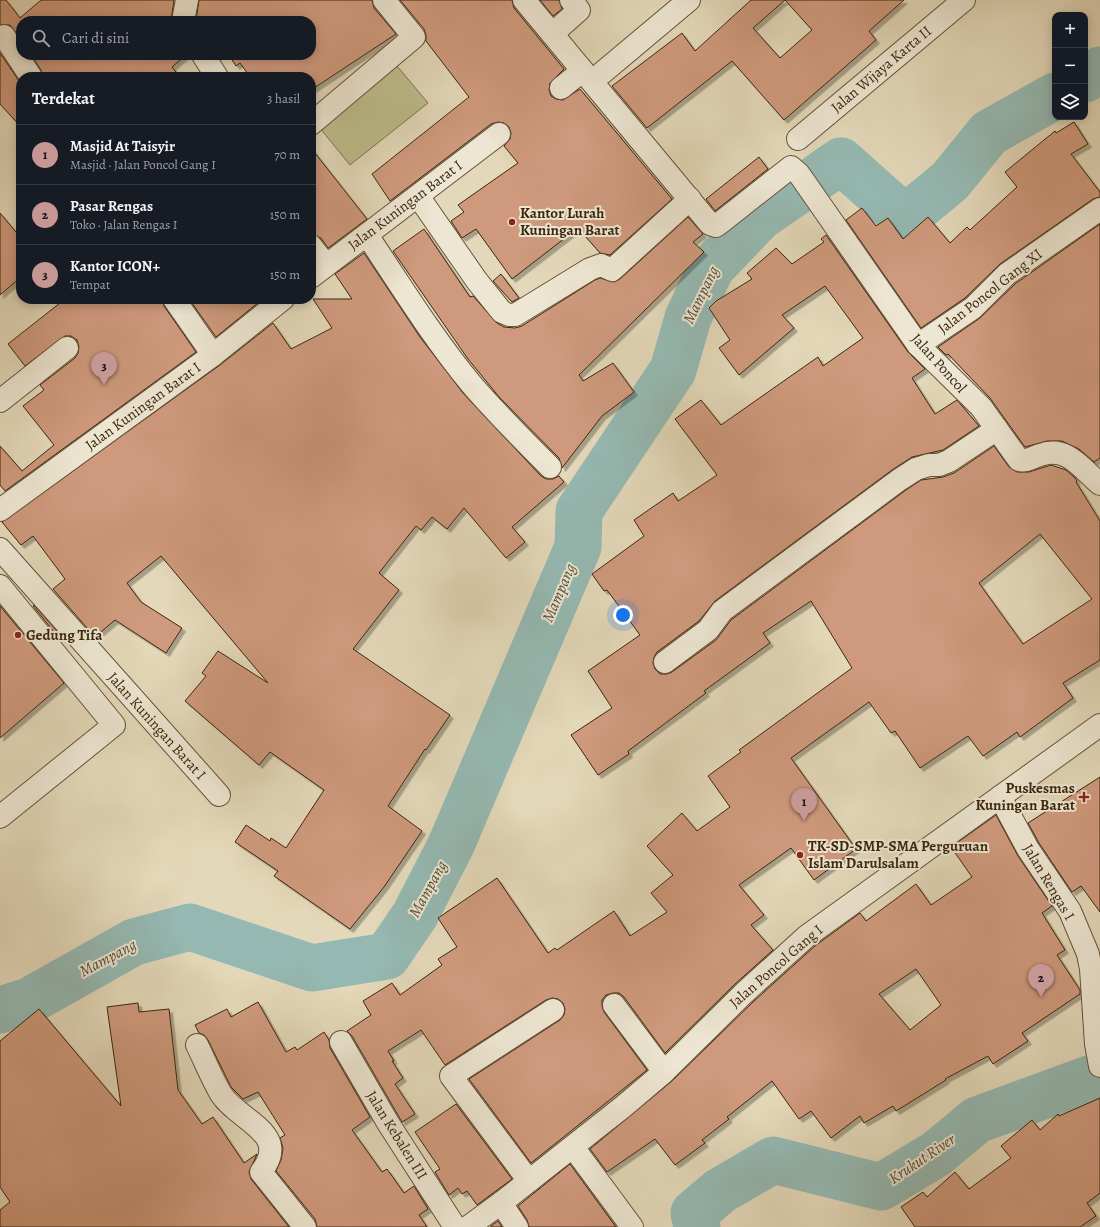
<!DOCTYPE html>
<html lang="id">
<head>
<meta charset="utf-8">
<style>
  :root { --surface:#171b24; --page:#242831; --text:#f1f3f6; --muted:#9ea1a6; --line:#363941; --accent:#c59692 }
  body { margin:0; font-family:Alegreya,serif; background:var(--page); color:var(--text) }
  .controls { position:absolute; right:12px; top:12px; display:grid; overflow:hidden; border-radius:8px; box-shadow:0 2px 10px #0003 }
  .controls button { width:36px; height:36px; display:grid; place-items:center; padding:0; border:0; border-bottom:1px solid var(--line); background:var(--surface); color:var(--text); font:20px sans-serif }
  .you { position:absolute; left:623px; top:615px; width:14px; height:14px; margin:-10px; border:3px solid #fff; border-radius:50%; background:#1a73e8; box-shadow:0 0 0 6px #1a73e833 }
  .badge { display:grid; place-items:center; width:26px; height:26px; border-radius:50%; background:var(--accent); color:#111; font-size:13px; font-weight:700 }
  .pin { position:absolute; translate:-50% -33px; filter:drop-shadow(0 1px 2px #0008) }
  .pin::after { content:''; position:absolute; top:21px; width:14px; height:12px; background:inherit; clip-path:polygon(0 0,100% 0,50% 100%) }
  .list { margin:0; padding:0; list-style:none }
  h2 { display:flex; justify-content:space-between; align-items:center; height:52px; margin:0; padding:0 16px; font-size:17px }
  h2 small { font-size:13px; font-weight:400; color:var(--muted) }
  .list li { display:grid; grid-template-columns:26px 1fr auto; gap:12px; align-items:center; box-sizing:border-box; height:60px; padding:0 16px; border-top:1px solid var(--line) }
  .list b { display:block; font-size:15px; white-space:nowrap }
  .list p { margin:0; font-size:13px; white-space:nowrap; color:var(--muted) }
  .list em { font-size:13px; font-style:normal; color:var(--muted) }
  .icon { flex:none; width:22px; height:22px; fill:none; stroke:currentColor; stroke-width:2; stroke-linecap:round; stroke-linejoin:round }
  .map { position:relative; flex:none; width:1100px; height:1227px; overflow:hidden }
  .search { position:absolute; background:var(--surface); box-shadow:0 2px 10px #0003; left:16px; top:16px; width:300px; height:44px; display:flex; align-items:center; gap:10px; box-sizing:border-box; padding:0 14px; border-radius:16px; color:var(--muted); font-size:15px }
  .panel { position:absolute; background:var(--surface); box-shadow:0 2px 10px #0003; left:16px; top:72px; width:300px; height:232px; border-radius:16px }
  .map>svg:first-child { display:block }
</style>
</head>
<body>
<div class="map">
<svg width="1100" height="1227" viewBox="0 0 1100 1227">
  <defs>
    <filter id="shadow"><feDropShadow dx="3.5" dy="3.5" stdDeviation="0" flood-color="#0004"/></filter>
  </defs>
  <rect width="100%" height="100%" fill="#e3d8b9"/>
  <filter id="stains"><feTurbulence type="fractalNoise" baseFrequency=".005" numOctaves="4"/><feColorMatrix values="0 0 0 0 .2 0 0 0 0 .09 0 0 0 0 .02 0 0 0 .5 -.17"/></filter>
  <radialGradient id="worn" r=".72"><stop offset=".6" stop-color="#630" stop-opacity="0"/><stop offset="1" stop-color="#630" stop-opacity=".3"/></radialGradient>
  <polygon fill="#bcbc8a" stroke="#7c724c" points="392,60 428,103 350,165 315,122"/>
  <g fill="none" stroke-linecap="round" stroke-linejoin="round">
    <g stroke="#95b9b2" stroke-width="47">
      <polyline points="1085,79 1100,70"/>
      <polyline points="0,1010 29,1001 134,942 190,927 312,968 387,956 415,915 451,845 578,547 579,511 673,370 688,318 711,268 760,217 841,161 905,218 950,181 989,133 1055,96"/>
      <polyline points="697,1227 694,1213 720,1191 773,1160 881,1187 936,1154 977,1120 1100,1075"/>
    </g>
  </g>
  <g fill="#ce997c" stroke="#3b270e" fill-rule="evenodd" filter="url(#shadow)">
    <polygon points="0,0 6,0 20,18 41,0 174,0 171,21 21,21 21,39 10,25 0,25"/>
    <polygon points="199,0 372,0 374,8 396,34 311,90 311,77 250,77 240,63 236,66 229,55 311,55 311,21 196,21"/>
    <polygon points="400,0 512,0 514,8 564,69 550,83 549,90 551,96 556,99 563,100 580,89 672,199 610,255 600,253 578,228 512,279 476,229 462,238 451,221 464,212 458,205 518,163 504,146 510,139 511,133 509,127 504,123 498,122 491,124 390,201 372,174 469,97 426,41 426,35 424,29"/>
    <polygon points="540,0 559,0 562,9 553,16"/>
    <path d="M751,0H904L869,31L876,40L784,120L732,61L647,128L612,86L682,33L695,51ZM785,0L812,30L780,58L753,28Z"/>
    <polygon points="0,53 21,84 21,127 0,104"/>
    <polygon points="31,55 186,55 172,67 180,77 43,77 41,70"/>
    <polygon points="1074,122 1088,144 1071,154 1100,192 1100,197 1093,199 1000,264 965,298 921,328 846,220 862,208 876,226 888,218 903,239 928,217 950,243 967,227 970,230 1017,187 1005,172 1055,131 1056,133"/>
    <polygon points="311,148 367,219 328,248 321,238 311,234"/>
    <polygon points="759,157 768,169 715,211 706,199"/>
    <polygon points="0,213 21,238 21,277 0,295"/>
    <polygon points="688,217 703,234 693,242 704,252 579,375 583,381 613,363 634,392 602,416 562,468 559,458 500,398 468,359 393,251 424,229 470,297 473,296 497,323 504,327 515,328 522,326 595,280 600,278 614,282 620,279"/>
    <polygon points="1100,224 1100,458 1094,462 1079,449 1062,441 1047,441 1025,447 990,398 948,354 946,355 938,347 980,318 1015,284"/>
    <path d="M826,235L908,352L925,369L912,378L935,414L957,400L979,426L943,450L912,457L892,470L715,601L699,621L657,652L654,657L653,663L655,669L660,674H667L672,672L716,640L731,620L906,490L921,480L943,477L954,473L994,446L1009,467L1017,472H1029L1051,465L1066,470L1075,478L1077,481L1076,482L1100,521V660L1063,683L1073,698L1020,737L1017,732L983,756L968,736L920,768L895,731L891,733L869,702L791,758L856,849L814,880L791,848L739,885L764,915L751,925L773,950L735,984L665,1053L624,997L619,993H613L606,995L602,1000V1006L604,1012L647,1070L531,1163L469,1079L560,1020L564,1015L565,1009L563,1003L558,999L552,998L546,1000L445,1065L421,1030L388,1051L394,1061H392L403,1078L395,1084L415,1114L402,1122L352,1036L347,1031L371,1015L363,1001L392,983L400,995L442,965L438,959L457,947L438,918L497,878L548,953L555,948L557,950L614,911L630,936L667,912L651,893L673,875L647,846L682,813L697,831L730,807L708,776L741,752L739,750L852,668L811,601L763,633L770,643L704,691L706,693L628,751L629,754L598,775L571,735L612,708L588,671L640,635L607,590L604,591L592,574L644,536L634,520L673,493L678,501L717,475L675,419L701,400L721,425L818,357L823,366L863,338L825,286L782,315L794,328L739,375L719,348L730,340L709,308L716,301L752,279L747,273L776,248L792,264L824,242L821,239ZM1040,534L1092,599L1023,644L979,583Z"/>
    <polygon points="364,253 420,337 463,393 541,476 546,479 553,479 559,476 564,482 512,527 525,542 506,558 464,508 447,529 432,517 421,530 416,526 379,573 399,590 353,649 450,715 426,750 425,749 388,806 422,831 384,887 350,929 274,876 278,871 235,842 246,825 270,841 271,838 286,848 324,790 270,752 259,765 185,701 206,676 202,673 218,651 268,683 161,556 127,583 141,602 182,628 166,653 115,620 95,637 53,589 65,579 33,536 21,545 2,522 220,365 273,323 291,349 332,328 313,299 352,299 335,274"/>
    <polygon points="501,274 519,298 512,302 493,281"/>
    <polygon points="65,299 162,299 164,306 196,352 5,491 0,485 0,446 22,471 54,445 23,406 44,390 40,385 75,358 78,353 79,347 77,340 71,336 65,336 25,366 8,344"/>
    <polygon points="189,299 258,299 259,302 216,337"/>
    <polygon points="34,605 57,631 55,633 33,606"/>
    <polygon points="0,606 64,683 0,738"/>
    <polygon points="1100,777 1100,912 1081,886 1072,892 1039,843 1028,823"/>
    <path d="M996,815L1018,856L1052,906L1042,913L1065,950L1057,955L1080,990V994L1022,1033L1028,1041L993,1064L988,1056L945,1079L946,1080L896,1111L893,1106L864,1123L860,1116L831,1138L811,1111L799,1119L772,1081L727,1117L729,1119L702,1140L705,1143L675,1165L655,1139L607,1172L590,1149L672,1081L753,1002L815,946L860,913L866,921L916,884L931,905L972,877L951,847ZM916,969L941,1005L910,1030L879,994Z"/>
    <polygon points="258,1002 286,1052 295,1047 297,1050 324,1032 329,1040 330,1048 370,1117 352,1130 382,1172 387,1169 404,1193 414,1186 428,1209 419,1215 427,1227 317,1227 315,1219 276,1171 281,1160 283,1148 280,1138 285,1135 258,1092 243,1099 231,1087 208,1040 204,1035 199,1033 195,1025 227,1009 231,1017"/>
    <polygon points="138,1003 139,1012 169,1009 178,1090 202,1124 213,1117 244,1163 257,1154 249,1172 251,1179 289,1227 0,1227 0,1210 10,1202 0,1187 0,1041 39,1009 121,1106 107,1007"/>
    <polygon points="1100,1098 1100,1193 1087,1203 1096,1216 1080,1227 915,1227 901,1207 923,1192 927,1197 955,1172 969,1189 1011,1158 1001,1146 1032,1120 1040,1130 1058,1114 1059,1116"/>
    <polygon points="456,1104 512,1179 477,1205 467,1191 462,1194 458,1188 449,1195 435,1172 440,1169 415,1132"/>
    <polygon points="570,1164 616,1227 529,1227 527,1220 518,1206"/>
    <polygon points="498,1221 502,1227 491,1227 491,1226"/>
  </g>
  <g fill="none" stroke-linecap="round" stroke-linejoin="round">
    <defs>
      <g id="minor">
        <path d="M524,0L710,224L716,226L720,223L791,167L799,174L918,345L981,407L1019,460C1026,462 1033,457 1040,455C1067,445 1081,468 1100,484"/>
        <polyline points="183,21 187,0"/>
        <polyline points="552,34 579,10 571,0"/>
        <polyline points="4,36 31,77"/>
        <polyline points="203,55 217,77"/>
        <polyline points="602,73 689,0"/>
        <polyline points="561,88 582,71"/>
        <polyline points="311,124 414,37 384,0"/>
        <polyline points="798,139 964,0"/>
        <polyline points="418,196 477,281 502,312 509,315 515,315 590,269 601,265 612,270 690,199"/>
        <path d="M367,235C401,286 433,338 472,385C497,414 523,440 550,467"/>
        <polyline points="311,246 326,265"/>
        <polyline points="311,277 499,134"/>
        <polyline points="174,299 213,355"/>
        <polyline points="918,345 973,308 1007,274 1100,209"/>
        <polyline points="0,401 67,348"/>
        <polyline points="0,510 213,355 283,299"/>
        <polyline points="0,549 219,795"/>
        <polyline points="0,586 114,725 0,817"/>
        <polyline points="665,662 708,630 722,611 899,480 916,469 929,465 939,465 949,461 997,429"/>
        <polyline points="1000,797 1028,849 1070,911 1088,954 1091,969 1096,1044 1100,1066"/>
        <polyline points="614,1005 664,1072"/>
        <polyline points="341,1042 388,1123 455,1227"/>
        <path d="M197,1045C205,1061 212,1079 221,1094C238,1121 292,1133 261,1172L305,1227"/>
        <polyline points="573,1147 632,1227"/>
        <polyline points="529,1181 451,1076 553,1010"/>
        <polyline points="501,1203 517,1227"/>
        <polyline points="468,1227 501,1203 624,1106 664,1072 744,993 807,936 1100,725"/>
      </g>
    </defs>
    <use href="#minor" stroke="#655339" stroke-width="24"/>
    <use href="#minor" stroke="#ede6d2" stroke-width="22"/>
  </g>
  <g fill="#8f2418" stroke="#ede6d2" stroke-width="1.5">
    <circle cx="512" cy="222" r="4"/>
    <circle cx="18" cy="635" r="4"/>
    <path d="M1082 791h4v4h4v4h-4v4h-4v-4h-4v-4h4z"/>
    <circle cx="800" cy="855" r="4"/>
  </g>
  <g text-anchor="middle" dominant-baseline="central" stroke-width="4" stroke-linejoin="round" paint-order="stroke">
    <g font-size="15" fill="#3b270e" stroke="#ede6d2">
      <text transform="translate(881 69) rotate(-40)">Jalan Wijaya Karta II</text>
      <text transform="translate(405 205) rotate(-37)">Jalan Kuningan Barat I</text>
      <text transform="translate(990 291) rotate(-38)">Jalan Poncol Gang XI</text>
      <text transform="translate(939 363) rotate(48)">Jalan Poncol</text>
      <text transform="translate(143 406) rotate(-36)">Jalan Kuningan Barat I</text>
      <text transform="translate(157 726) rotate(48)">Jalan Kuningan Barat I</text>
      <text transform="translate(1049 882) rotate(59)">Jalan Rengas I</text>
      <text transform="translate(776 966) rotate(-41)">Jalan Poncol Gang I</text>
      <text transform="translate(397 1135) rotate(58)">Jalan Kebalen III</text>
    </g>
    <g font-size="15" font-weight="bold" fill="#3b270e" stroke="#ede6d2" text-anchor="start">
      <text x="520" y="213">Kantor Lurah<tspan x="520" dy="17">Kuningan Barat</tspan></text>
      <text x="26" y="635">Gedung Tifa</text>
      <text x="1075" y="788" text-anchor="end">Puskesmas<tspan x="1075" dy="17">Kuningan Barat</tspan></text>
      <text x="808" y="846">TK-SD-SMP-SMA Perguruan<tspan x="808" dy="17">Islam Darulsalam</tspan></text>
    </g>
    <g font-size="16" font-style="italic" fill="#524c37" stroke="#ede6d2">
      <text transform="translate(701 295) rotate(-64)">Mampang</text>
      <text transform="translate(559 593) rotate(-67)">Mampang</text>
      <text transform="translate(428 889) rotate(-61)">Mampang</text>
      <text transform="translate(108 958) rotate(-28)">Mampang</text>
      <text transform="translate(922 1159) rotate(-34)">Krukut River</text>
    </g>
  </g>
  <rect width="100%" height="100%" filter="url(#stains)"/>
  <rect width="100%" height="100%" fill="url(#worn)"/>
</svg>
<div class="controls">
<button>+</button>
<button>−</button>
<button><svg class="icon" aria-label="layers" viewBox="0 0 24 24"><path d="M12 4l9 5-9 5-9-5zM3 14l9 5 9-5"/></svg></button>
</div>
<div class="you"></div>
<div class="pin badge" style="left:804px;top:821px">1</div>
<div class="pin badge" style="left:1041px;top:997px">2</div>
<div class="pin badge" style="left:104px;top:385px">3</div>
<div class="search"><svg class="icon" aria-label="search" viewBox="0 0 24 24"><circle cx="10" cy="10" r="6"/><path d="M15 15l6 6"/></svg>Cari di sini</div>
<section class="panel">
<h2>Terdekat<small>3 hasil</small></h2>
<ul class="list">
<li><span class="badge">1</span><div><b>Masjid At Taisyir</b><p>Masjid · Jalan Poncol Gang I</p></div><em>70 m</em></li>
<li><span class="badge">2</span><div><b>Pasar Rengas</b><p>Toko · Jalan Rengas I</p></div><em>150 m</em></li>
<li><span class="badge">3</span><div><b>Kantor ICON+</b><p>Tempat</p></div><em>150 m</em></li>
</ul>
</section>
</div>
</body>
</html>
